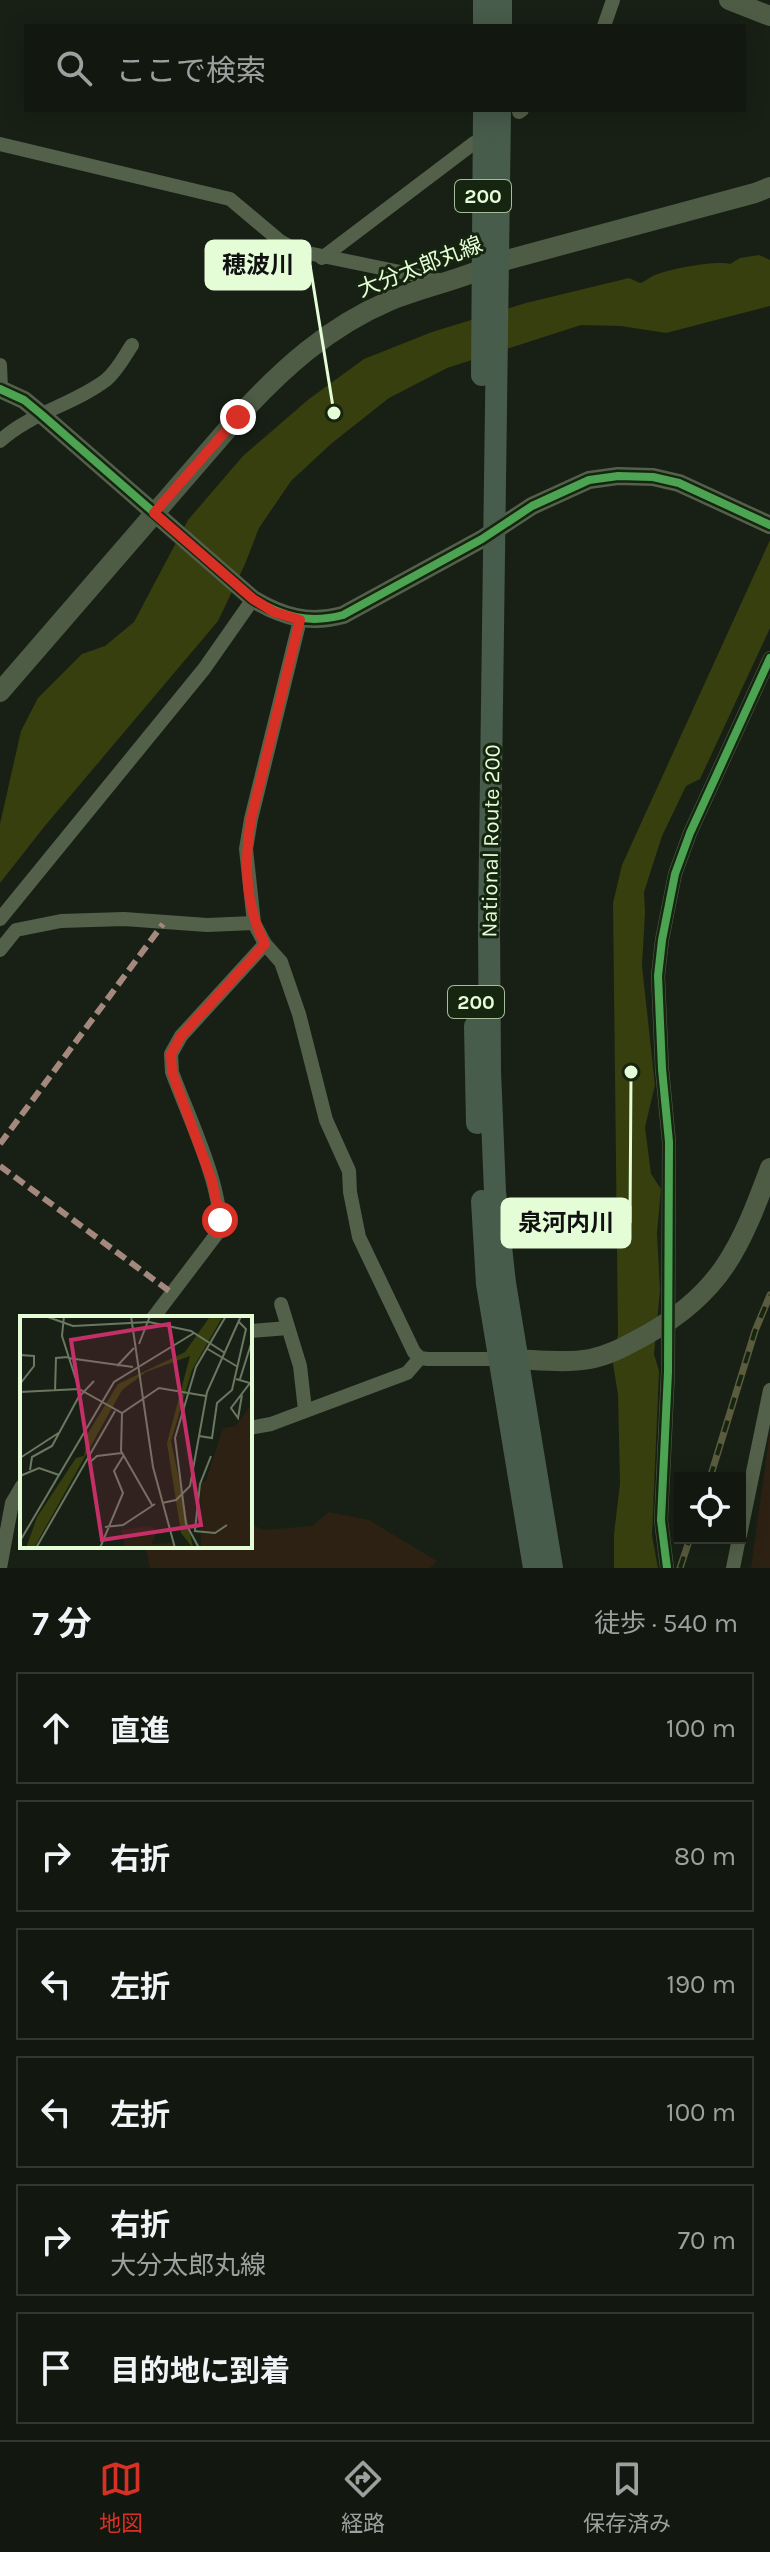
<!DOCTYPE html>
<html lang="ja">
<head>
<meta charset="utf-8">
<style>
  :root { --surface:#121810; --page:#1b2119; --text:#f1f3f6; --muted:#9ca09f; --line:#313730; --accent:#d93025 }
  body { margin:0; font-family:Karla,"Noto Sans JP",sans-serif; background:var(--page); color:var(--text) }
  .controls { position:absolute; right:24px; bottom:24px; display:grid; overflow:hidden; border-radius:0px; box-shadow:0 4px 20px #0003 }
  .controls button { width:72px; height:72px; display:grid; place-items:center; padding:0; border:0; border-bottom:2px solid var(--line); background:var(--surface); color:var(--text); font:40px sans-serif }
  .stop { position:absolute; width:24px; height:24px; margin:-18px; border:6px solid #d93025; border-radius:50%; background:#fff }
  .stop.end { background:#d93025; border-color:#fff; box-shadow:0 2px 8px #0008 }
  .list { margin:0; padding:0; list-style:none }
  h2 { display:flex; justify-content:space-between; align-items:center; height:104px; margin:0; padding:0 32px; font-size:34px }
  h2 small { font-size:26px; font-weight:400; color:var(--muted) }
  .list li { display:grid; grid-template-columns:52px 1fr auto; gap:24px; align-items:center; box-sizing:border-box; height:112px; margin:0 16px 16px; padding:0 16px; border:2px solid var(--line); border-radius:0px }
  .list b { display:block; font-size:30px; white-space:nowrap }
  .list p { margin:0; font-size:26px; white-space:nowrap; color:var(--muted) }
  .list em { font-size:26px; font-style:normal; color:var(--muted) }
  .icon { flex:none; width:44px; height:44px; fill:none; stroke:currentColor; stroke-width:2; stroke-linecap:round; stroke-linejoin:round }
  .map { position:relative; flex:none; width:770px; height:1568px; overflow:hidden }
  .search { position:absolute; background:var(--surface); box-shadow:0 4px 20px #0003; left:24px; right:24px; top:24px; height:88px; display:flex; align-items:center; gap:20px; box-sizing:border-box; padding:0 28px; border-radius:0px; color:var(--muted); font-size:30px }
  .sheet { height:872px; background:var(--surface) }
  nav { display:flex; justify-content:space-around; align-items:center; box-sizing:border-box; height:112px; border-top:2px solid var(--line); background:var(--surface); font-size:22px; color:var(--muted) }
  nav a { display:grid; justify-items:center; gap:4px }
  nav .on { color:var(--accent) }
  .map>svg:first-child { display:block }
</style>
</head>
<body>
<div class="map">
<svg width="770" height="1568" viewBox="0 0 770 1568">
  <rect width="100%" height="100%" fill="#182015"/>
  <g fill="#2c2113">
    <polygon points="770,1432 770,1568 751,1568"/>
    <polygon points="329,1512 369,1520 437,1561 430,1568 150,1568 145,1546 250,1546 250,1524 264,1530 312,1526"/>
  </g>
  <g fill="#363f0d">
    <path d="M759,255L770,260V306L666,333L621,326L581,325L447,368L389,398L332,443L291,481L259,528L245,564L218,621L44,827L0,883V824L21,731L38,698L82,654L105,646L134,622L188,520L243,456L309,399L364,359L432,332L526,303L629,278L640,283C644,282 647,279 651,277C665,269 717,260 730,264L740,258Z"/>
    <polygon points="770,540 770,628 700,779 686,786 662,836 644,892 645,912 642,966 655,1085 645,1127 651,1174 661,1189 657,1233 660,1290 654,1354 659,1371 652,1536 658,1568 614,1568 614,1534 620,1484 618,1394 613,1364 618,1334 613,903 622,865"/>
  </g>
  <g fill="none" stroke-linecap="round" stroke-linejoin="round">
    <g stroke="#54614a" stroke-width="14">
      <polyline points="604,26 613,0"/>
      <polyline points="519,112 522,110"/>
      <polyline points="0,144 230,199 280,241 298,251 444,281"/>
      <polyline points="322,258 474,143"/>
      <polyline points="0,365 1,389"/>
      <path d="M0,441C30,413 73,405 106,380C117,371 124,357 132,345"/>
      <polyline points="300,620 251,819 246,849 254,923 265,944 281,962 299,1014 326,1120 349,1171 350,1192 359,1237 414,1352 420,1358 428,1359 500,1359"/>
      <polyline points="0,919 204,669 253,599"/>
      <polyline points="0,950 16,930 61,921 124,919 207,925 254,923"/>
      <polyline points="281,1304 300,1366 305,1410"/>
      <path d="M153,1318L219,1231C225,1191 186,1111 172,1072L171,1054L181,1036L265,944"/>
      <polyline points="250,1331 288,1328"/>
      <polyline points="250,1428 271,1424 407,1373 420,1358"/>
      <polyline points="740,1535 770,1390"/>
      <polyline points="0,1568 12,1503 22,1486"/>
      <polyline points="667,1568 661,1520 668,1372 669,1142 662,1069 658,976 662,940 675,874 690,833 770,658"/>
      <polyline points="733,1568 739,1538"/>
    </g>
    <path stroke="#54614a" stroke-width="18" d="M0,389L24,400L41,414L253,599C283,617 309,624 343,615L482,539L532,506L589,480L618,476L653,477L679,483L770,525"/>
    <g stroke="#4e5c45" stroke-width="20">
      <polyline points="729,0 770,16"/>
      <path d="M0,692L238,417C282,369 328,327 389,301C425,286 465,279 499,262L755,193L770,187"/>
      <path d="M504,1359C531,1359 562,1364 590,1359C611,1355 627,1345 646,1335C722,1293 741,1246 770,1168"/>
    </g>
    <g stroke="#485c4b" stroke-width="22">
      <polyline points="484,26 484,0"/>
      <polyline points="501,26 501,0"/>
      <polyline points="500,110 489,925 490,1071 495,1192 505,1283 552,1568"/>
      <polyline points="482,375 484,110"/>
      <polyline points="475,1026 477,1123"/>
      <polyline points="482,1201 487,1284 534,1568"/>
    </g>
    <defs>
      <g id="rail">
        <polyline points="710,1478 755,1331 770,1295"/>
        <polyline points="680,1568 690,1538"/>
      </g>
    </defs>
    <use href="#rail" stroke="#5b5b3e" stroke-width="7"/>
    <use href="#rail" stroke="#162510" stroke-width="4" stroke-dasharray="12" stroke-linecap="butt"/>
    <g stroke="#a5887d" stroke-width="6" stroke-dasharray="12 6" stroke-linecap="butt">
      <polyline points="0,1144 163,924"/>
      <polyline points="0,1166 172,1293"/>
    </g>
    <defs>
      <g id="cycleway">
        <path d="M0,389L24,400L41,414L253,599C283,617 309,624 343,615L482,539L532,506L589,480L618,476L653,477L679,483L770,525"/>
        <polyline points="667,1568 661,1520 668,1372 669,1142 662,1069 658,976 662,940 675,874 690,833 770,658"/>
      </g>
    </defs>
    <use href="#cycleway" stroke="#162510" stroke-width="13"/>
    <use href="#cycleway" stroke="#4ca352" stroke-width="8"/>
  </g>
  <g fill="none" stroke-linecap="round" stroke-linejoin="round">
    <path stroke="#d93025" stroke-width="10" d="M220,1220L212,1181L172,1072L171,1054L181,1036L265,944C245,906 244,861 251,819L300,620L274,612L253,599L154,513L238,417"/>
  </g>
  <g text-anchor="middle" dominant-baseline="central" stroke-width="6" stroke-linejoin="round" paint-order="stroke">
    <g fill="#162510" stroke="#a6bc9b" stroke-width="2">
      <rect x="455" y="180" width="56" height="32" rx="6"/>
      <rect x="448" y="986" width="56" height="32" rx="6"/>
    </g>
    <g font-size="20" font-weight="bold" fill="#e4fdd6">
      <text x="483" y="196">200</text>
      <text x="476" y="1002">200</text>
    </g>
    <g font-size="22" fill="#e4fdd6" stroke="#162510">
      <text transform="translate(420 267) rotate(-21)">大分太郎丸線</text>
      <text transform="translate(491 841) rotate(-89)">National Route 200</text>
    </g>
  </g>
  <g transform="translate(20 1316)">
    <rect width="232" height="232" fill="#182015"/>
    <path d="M232,87V232H181L180,167L186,165L203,112L216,110ZM129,210L138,214L131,228L154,227V232H105L101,214Z" fill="#2c2113"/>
    <path d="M203,0L172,54L151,125L173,232L161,217L147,127L170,40L126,56L102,74L14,232H6L17,201L56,142L64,140L68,117L98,68L165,36L189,2Z" fill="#363f0d"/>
    <path fill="none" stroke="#6a7862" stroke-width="2" d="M25,0L53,10L129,6L171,15L205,37M44,0L42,20L59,73M111,0L133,151L155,232M119,28L130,0M186,32L218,51M0,39L14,40V50L0,68M48,42L113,51M97,50L114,32M216,63L230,67L211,92L218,102L222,79M220,63L232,25M35,75L36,42L48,41M0,76L59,73L102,97L139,72L186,80M102,97L101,135L132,189M179,120L192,122L197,87L212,74L226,13L219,6M0,142L40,116M69,147L77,140L102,137M10,154L12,141L32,130L58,82L74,65M0,160L19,152L39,159M142,187L156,184L170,170L187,76L221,0M85,211L103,209L135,188M175,214L180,168L191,140M174,215L195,217L207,209M0,225L94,66L174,17M16,232L95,95M80,232L103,177L94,155L104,139M179,232L166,208L155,122L176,51L206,0"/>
    <path fill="#c52f67" fill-opacity="0.15" stroke="#c52f67" stroke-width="4" d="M149,8L181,209L82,224L51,24Z"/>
    <rect width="232" height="232" fill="none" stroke="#e4fdd6" stroke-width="4"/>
  </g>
  <path fill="none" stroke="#e4fdd6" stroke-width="3" d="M334 413L310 265M631 1072L630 1223"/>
  <g fill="#e4fdd6" stroke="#162510" stroke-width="3">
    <circle cx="334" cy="413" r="8"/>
    <circle cx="631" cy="1072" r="8"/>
  </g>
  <g fill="#e4fdd6" stroke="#e4fdd6" stroke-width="3">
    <rect x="206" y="241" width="104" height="48" rx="8"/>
    <rect x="502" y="1199" width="128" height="48" rx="8"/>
  </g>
  <g font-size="24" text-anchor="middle" font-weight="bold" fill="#111">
    <text x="258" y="273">穂波川</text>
    <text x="566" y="1231">泉河内川</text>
  </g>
</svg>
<div class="controls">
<button><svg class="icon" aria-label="locate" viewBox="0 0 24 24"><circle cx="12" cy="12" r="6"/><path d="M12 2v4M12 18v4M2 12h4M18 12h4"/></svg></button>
</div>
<div class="stop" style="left:220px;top:1220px"></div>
<div class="stop end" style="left:238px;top:417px"></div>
<div class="search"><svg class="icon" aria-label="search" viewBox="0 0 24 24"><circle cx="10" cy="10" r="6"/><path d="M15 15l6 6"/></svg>ここで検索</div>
</div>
<section class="sheet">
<h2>7 分<small>徒歩 · 540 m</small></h2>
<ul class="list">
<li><svg class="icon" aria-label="ahead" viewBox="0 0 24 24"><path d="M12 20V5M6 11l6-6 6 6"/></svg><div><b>直進</b></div><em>100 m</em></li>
<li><svg class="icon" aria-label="right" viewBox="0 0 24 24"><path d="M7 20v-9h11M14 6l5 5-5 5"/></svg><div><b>右折</b></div><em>80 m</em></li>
<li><svg class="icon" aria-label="left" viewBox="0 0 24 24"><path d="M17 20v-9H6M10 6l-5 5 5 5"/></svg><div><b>左折</b></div><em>190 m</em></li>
<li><svg class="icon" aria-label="left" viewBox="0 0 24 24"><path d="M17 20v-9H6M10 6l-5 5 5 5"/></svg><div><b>左折</b></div><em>100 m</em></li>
<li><svg class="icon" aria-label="right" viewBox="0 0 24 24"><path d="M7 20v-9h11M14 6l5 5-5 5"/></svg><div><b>右折</b><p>大分太郎丸線</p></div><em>70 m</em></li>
<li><svg class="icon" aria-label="arrive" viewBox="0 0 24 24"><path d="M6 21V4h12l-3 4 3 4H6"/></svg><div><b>目的地に到着</b></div></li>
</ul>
</section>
<nav>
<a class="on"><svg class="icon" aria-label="map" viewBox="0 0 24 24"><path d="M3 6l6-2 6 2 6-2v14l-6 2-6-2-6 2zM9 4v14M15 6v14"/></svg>地図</a>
<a><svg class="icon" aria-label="directions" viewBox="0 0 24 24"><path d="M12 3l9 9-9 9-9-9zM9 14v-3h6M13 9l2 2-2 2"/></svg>経路</a>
<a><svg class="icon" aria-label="saved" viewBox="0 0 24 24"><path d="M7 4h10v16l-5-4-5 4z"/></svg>保存済み</a>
</nav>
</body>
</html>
